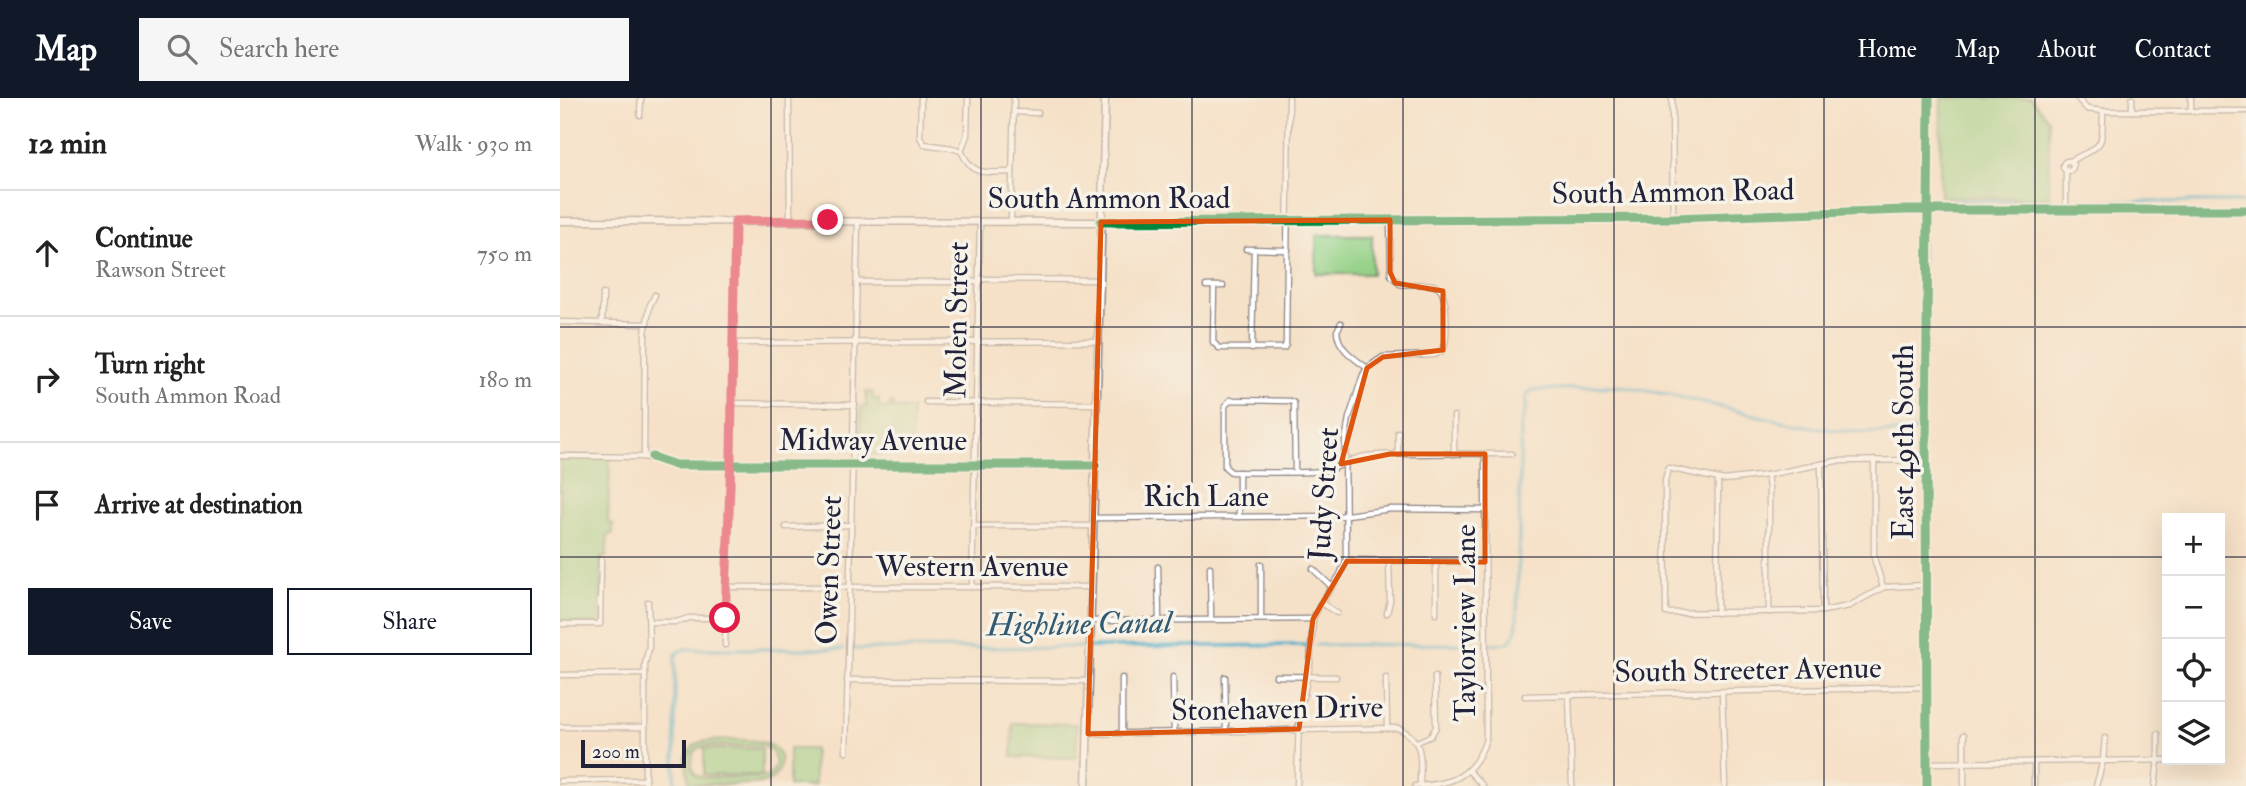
<!DOCTYPE html>
<html lang="en">
<head>
<meta charset="utf-8">
<style>
  :root { --surface:#fff; --page:#f6f6f6; --text:#222; --muted:#767676; --line:#e0e0e0; --accent:#111827 }
  body { margin:0; font-family:"IM FELL Double Pica",serif; background:var(--page); color:var(--text) }
  .controls { position:absolute; right:21px; bottom:21px; display:grid; overflow:hidden; border-radius:0px; box-shadow:0 7px 28px #0002 }
  .controls button { width:63px; height:63px; display:grid; place-items:center; padding:0; border:0; border-bottom:2px solid var(--line); background:var(--surface); color:var(--text); font:35px sans-serif }
  .scale { position:absolute; left:21px; bottom:18px; width:105px; box-sizing:border-box; padding-left:7px; border:4px solid #22223b; border-top:0; font-size:19px; line-height:24px; white-space:nowrap; color:#22223b; -webkit-text-stroke:5px #f7f3e8; paint-order:stroke }
  .stop { position:absolute; width:21px; height:21px; margin:-16px; border:5px solid #e11d48; border-radius:50%; background:#fff }
  .stop.end { background:#e11d48; border-color:#fff; box-shadow:0 2px 7px #0008 }
  .list { margin:0; padding:0; list-style:none }
  h2 { display:flex; justify-content:space-between; align-items:center; height:91px; margin:0; padding:0 28px; font-size:30px }
  h2 small { font-size:23px; font-weight:400; color:var(--muted) }
  .list li { display:grid; grid-template-columns:46px 1fr auto; gap:21px; align-items:center; box-sizing:border-box; height:126px; padding:0 28px; border-top:2px solid var(--line) }
  .list b { display:block; font-size:26px; white-space:nowrap }
  .list p { margin:0; font-size:23px; white-space:nowrap; color:var(--muted) }
  .list em { font-size:23px; font-style:normal; color:var(--muted) }
  .actions { display:flex; gap:14px; padding:21px 28px }
  .actions a { flex:1; padding:16px 0; border:2px solid var(--accent); border-radius:0px; text-align:center; font-size:24px; color:var(--accent) }
  .actions .main { background:var(--accent); color:#fff }
  .icon { flex:none; width:38px; height:38px; fill:none; stroke:currentColor; stroke-width:2; stroke-linecap:round; stroke-linejoin:round }
  .map { position:relative; flex:none; width:1686px; height:688px; overflow:hidden }
  header { display:flex; align-items:center; gap:42px; box-sizing:border-box; height:98px; padding:0 35px; background:var(--accent); color:#fff }
  header strong { font-size:33px }
  nav { display:flex; gap:38px; margin-inline-start:auto; font-size:24px }
  .search { width:490px; height:63px; background:var(--page); display:flex; align-items:center; gap:18px; box-sizing:border-box; padding:0 24px; border-radius:0px; color:var(--muted); font-size:26px }
  main { display:flex }
  aside { flex:1; background:var(--surface) }
  .map>svg:first-child { display:block }
</style>
</head>
<body>
<header>
<strong>Map</strong>
<div class="search"><svg class="icon" aria-label="search" viewBox="0 0 24 24"><circle cx="10" cy="10" r="6"/><path d="M15 15l6 6"/></svg>Search here</div>
<nav><a>Home</a><a>Map</a><a>About</a><a>Contact</a></nav>
</header>
<main>
<aside>
<h2>12 min<small>Walk · 930 m</small></h2>
<ul class="list">
<li><svg class="icon" aria-label="ahead" viewBox="0 0 24 24"><path d="M12 20V5M6 11l6-6 6 6"/></svg><div><b>Continue</b><p>Rawson Street</p></div><em>750 m</em></li>
<li><svg class="icon" aria-label="right" viewBox="0 0 24 24"><path d="M7 20v-9h11M14 6l5 5-5 5"/></svg><div><b>Turn right</b><p>South Ammon Road</p></div><em>180 m</em></li>
<li><svg class="icon" aria-label="arrive" viewBox="0 0 24 24"><path d="M6 21V4h12l-3 4 3 4H6"/></svg><div><b>Arrive at destination</b></div></li>
</ul>
<div class="actions"><a class="main">Save</a><a>Share</a></div>
</aside>
<div class="map">
<svg width="1686" height="688" viewBox="0 0 1686 688">
  <rect width="100%" height="100%" fill="#f7f3e8"/>
  <filter id="ink" filterUnits="userSpaceOnUse"><feTurbulence type="fractalNoise" baseFrequency=".0143" numOctaves="2"/><feDisplacementMap in="SourceGraphic" scale="14" xChannelSelector="R" yChannelSelector="G"/><feConvolveMatrix kernelMatrix="1 2 1 2 8 2 1 2 1" color-interpolation-filters="sRGB"/></filter>
  <filter id="wash" filterUnits="userSpaceOnUse"><feTurbulence type="fractalNoise" baseFrequency=".00686" numOctaves="4" result="noise"/><feDisplacementMap in="SourceGraphic" scale="28" xChannelSelector="R" yChannelSelector="G"/><feGaussianBlur stdDeviation="1.57" result="paint"/><feColorMatrix in="noise" values="0 0 0 0 0 0 0 0 0 0 0 0 0 0 0 0 0 1.4 0 .05"/><feComposite in="paint" operator="in"/></filter>
  <g filter="url(#wash)">
    <rect width="100%" height="100%" fill="#f5e1c8"/>
    <g fill="#94d187" stroke="#5b7a61" stroke-width="2" fill-rule="evenodd">
      <polygon points="1381,0 1471,0 1489,22 1489,100 1380,99"/>
      <rect x="756" y="137" width="56" height="39"/>
      <polygon points="306,294 313,294 313,301 319,301 319,310 330,310 330,305 333,305 333,310 352,311 351,354 348,357 303,356 300,351 301,309 306,309"/>
      <polygon points="0,358 50,358 48,425 53,426 53,436 48,437 46,459 41,459 40,526 0,526"/>
      <polygon points="453,625 517,626 516,660 452,659"/>
      <path d="M144,643C165,643 227,633 220,669C218,676 213,681 206,684C192,688 146,686 129,686L126,659L134,647ZM204,648L213,655L216,666L212,675L206,679L143,680L136,677L131,668L133,655L138,650L146,648Z"/>
      <rect x="144" y="651" width="58" height="26"/>
      <rect x="229" y="651" width="25" height="37"/>
    </g>
    <g fill="none" stroke-linecap="round" stroke-linejoin="round">
      <g stroke="#49adc8" stroke-width="3.5">
        <polyline points="1372,103 1686,104"/>
        <polyline points="1362,108 1364,104"/>
        <path d="M930,546L948,545L954,538L957,527L961,327L966,310V299L971,292C1003,293 1040,285 1072,290C1168,305 1263,346 1361,332L1362,115"/>
        <polyline points="756,547 919,546"/>
        <polyline points="293,551 746,547"/>
        <polyline points="115,688 115,559 117,555 124,551 283,551"/>
      </g>
    </g>
  </g>
  <g filter="url(#ink)">
    <g fill="none" stroke-linecap="round" stroke-linejoin="round">
      <defs>
        <g id="minor">
          <polyline points="229,0 230,123"/>
          <polyline points="361,0 360,39 364,46 392,50 401,53"/>
          <path d="M408,0L407,37L401,53C414,80 426,74 452,74"/>
          <polyline points="1112,0 1113,120"/>
          <polyline points="1517,0 1527,11 1543,13 1686,13"/>
          <polyline points="1572,0 1572,13"/>
          <polyline points="1631,0 1631,13"/>
          <polyline points="454,14 478,15"/>
          <polyline points="80,17 81,0"/>
          <path d="M1510,63C1544,46 1542,51 1543,13"/>
          <circle cx="1508" cy="68" r="5"/>
          <polyline points="1506,72 1506,112"/>
          <polyline points="451,124 454,0"/>
          <polyline points="541,124 1113,120 1345,112 1686,112"/>
          <polyline points="686,151 728,152"/>
          <polyline points="420,181 540,182"/>
          <polyline points="297,184 420,184"/>
          <polyline points="646,188 663,188"/>
          <polyline points="654,188 653,244 659,250 724,250 726,246 729,0"/>
          <polyline points="0,224 85,226"/>
          <polyline points="42,224 43,196"/>
          <path d="M781,225L777,233C778,251 794,260 807,270"/>
          <polyline points="174,245 538,243"/>
          <polyline points="692,251 694,151"/>
          <polyline points="366,304 537,306"/>
          <polyline points="173,305 295,307"/>
          <polyline points="838,356 838,334"/>
          <polyline points="894,356 894,318"/>
          <polyline points="0,358 84,359 115,367 535,367"/>
          <polyline points="84,359 85,235 90,207 95,197"/>
          <polyline points="1314,362 1314,460 1323,489"/>
          <polyline points="1366,362 1276,363 1207,377 1164,382 1108,370 1105,383 1106,515 1263,513 1289,508 1324,489 1367,487"/>
          <polyline points="1261,366 1263,513"/>
          <path d="M735,373L734,305L730,303L670,302L665,308V369L671,374C701,374 732,376 762,373C778,372 791,359 807,358C855,354 904,356 952,356"/>
          <polyline points="679,374 679,419"/>
          <polyline points="1207,377 1209,390 1209,514"/>
          <polyline points="534,420 780,418 831,411 925,412"/>
          <polyline points="414,428 533,428"/>
          <polyline points="226,429 291,427"/>
          <polyline points="786,462 925,464"/>
          <polyline points="701,466 701,521"/>
          <polyline points="598,469 599,522"/>
          <polyline points="650,469 651,521"/>
          <polyline points="753,471 772,489"/>
          <polyline points="166,489 531,489"/>
          <polyline points="412,489 420,124"/>
          <polyline points="761,505 777,515"/>
          <polyline points="827,515 830,503 829,464"/>
          <polyline points="1157,515 1158,381"/>
          <polyline points="876,516 876,464"/>
          <polyline points="531,523 753,521"/>
          <polyline points="89,524 116,524 129,520 165,520"/>
          <polyline points="0,526 40,526 41,461"/>
          <polyline points="165,547 171,359 175,124"/>
          <polyline points="0,577 85,576"/>
          <polyline points="716,578 776,579"/>
          <polyline points="613,579 614,633"/>
          <polyline points="665,579 666,633"/>
          <polyline points="562,580 562,634"/>
          <polyline points="826,580 827,630"/>
          <polyline points="287,582 528,583"/>
          <polyline points="1162,594 1165,688"/>
          <polyline points="1009,597 1012,688"/>
          <polyline points="965,598 1367,589"/>
          <polyline points="0,629 85,629"/>
          <path d="M528,636L838,630C866,643 860,661 860,688"/>
          <polyline points="857,644 871,638 876,629 875,579"/>
          <polyline points="286,654 298,123"/>
          <polyline points="1474,664 1474,688"/>
          <polyline points="1367,665 1618,662"/>
          <polyline points="908,672 923,688"/>
          <polyline points="0,683 85,682"/>
          <polyline points="85,688 85,566 89,549 88,504"/>
          <path d="M737,688L739,619L750,567L753,521L761,505L780,477L786,462L785,344L789,320L803,277L807,270L823,259L874,257C878,255 881,255 883,251C888,242 888,196 879,190C870,183 851,188 840,186L831,177L830,122"/>
          <path d="M855,688C891,687 914,679 926,641L925,356"/>
          <polyline points="1367,688 1366,347 1369,0"/>
          <polyline points="1404,688 1404,637"/>
          <polyline points="1536,688 1543,663 1545,640"/>
          <polyline points="1595,688 1598,662 1598,636"/>
        </g>
        <g id="major">
          <polyline points="0,123 541,124"/>
          <polyline points="526,688 545,0"/>
        </g>
      </defs>
      <use href="#minor" stroke="#8c8282" stroke-width="7"/>
      <use href="#major" stroke="#8c8282" stroke-width="9"/>
      <use href="#minor" stroke="#fff" stroke-width="4.5"/>
      <use href="#major" stroke="#fff" stroke-width="6"/>
      <defs>
        <g id="cycleway">
          <polyline points="541,124 1113,120 1345,112 1686,112"/>
          <polyline points="92,359 115,367 535,367"/>
          <polyline points="1367,688 1366,347 1369,0"/>
        </g>
      </defs>
      <use href="#cycleway" stroke="#f7f3e8" stroke-width="13"/>
      <use href="#cycleway" stroke="#00873e" stroke-width="9"/>
    </g>
  </g>
  <g fill="none" stroke-linecap="round" stroke-linejoin="round" filter="url(#ink)">
    <polyline stroke="#e11d48" stroke-width="9" points="165,520 171,359 175,123 268,122"/>
  </g>
  <path d="M0 0H1686V688H0ZM830,122V174L835,185L883,193V252L823,259L807,270L781,366L830,356H925V464L787,463L753,521L739,631L528,636L541,124Z" fill="#f5e1c8" fill-opacity=".55" fill-rule="evenodd"/>
  <path fill="none" stroke="#de560e" stroke-width="5" stroke-linejoin="round" d="M830,122V174L835,185L883,193V252L823,259L807,270L781,366L830,356H925V464L787,463L753,521L739,631L528,636L541,124Z"/>
  <path fill="none" stroke="#22223b" stroke-width="2" stroke-opacity="0.55" d="M211,0V688M421,0V688M632,0V688M843,0V688M1054,0V688M1264,0V688M1475,0V688M0,229H1686M0,459H1607M1660,459H1686"/>
  <g text-anchor="middle" dominant-baseline="central" stroke-width="7" stroke-linejoin="round" paint-order="stroke">
    <g font-size="30" fill="#22223b" stroke="#f7f3e8">
      <text transform="translate(1113 94) rotate(-1)">South Ammon Road</text>
      <text x="549" y="100">South Ammon Road</text>
      <text transform="translate(397 222) rotate(-89)">Molen Street</text>
      <text x="313" y="342">Midway Avenue</text>
      <text transform="translate(1343 344) rotate(-90)">East 49th South</text>
      <text transform="translate(764 396) rotate(-86)">Judy Street</text>
      <text x="646" y="398">Rich Lane</text>
      <text x="412" y="468">Western Avenue</text>
      <text transform="translate(269 472) rotate(-88)">Owen Street</text>
      <text transform="translate(905 525) rotate(-90)">Taylorview Lane</text>
      <text transform="translate(1188 572) rotate(-1)">South Streeter Avenue</text>
      <text transform="translate(717 611) rotate(-1)">Stonehaven Drive</text>
    </g>
    <g font-size="32" font-style="italic" fill="#325a73" stroke="#f7f3e8">
      <text transform="translate(519 526) rotate(-1)">Highline Canal</text>
    </g>
  </g>
</svg>
<div class="controls">
<button>+</button>
<button>−</button>
<button><svg class="icon" aria-label="locate" viewBox="0 0 24 24"><circle cx="12" cy="12" r="6"/><path d="M12 2v4M12 18v4M2 12h4M18 12h4"/></svg></button>
<button><svg class="icon" aria-label="layers" viewBox="0 0 24 24"><path d="M12 4l9 5-9 5-9-5zM3 14l9 5 9-5"/></svg></button>
</div>
<div class="scale">200 m</div>
<div class="stop" style="left:165px;top:520px"></div>
<div class="stop end" style="left:268px;top:122px"></div>
</div>
</main>
</body>
</html>
